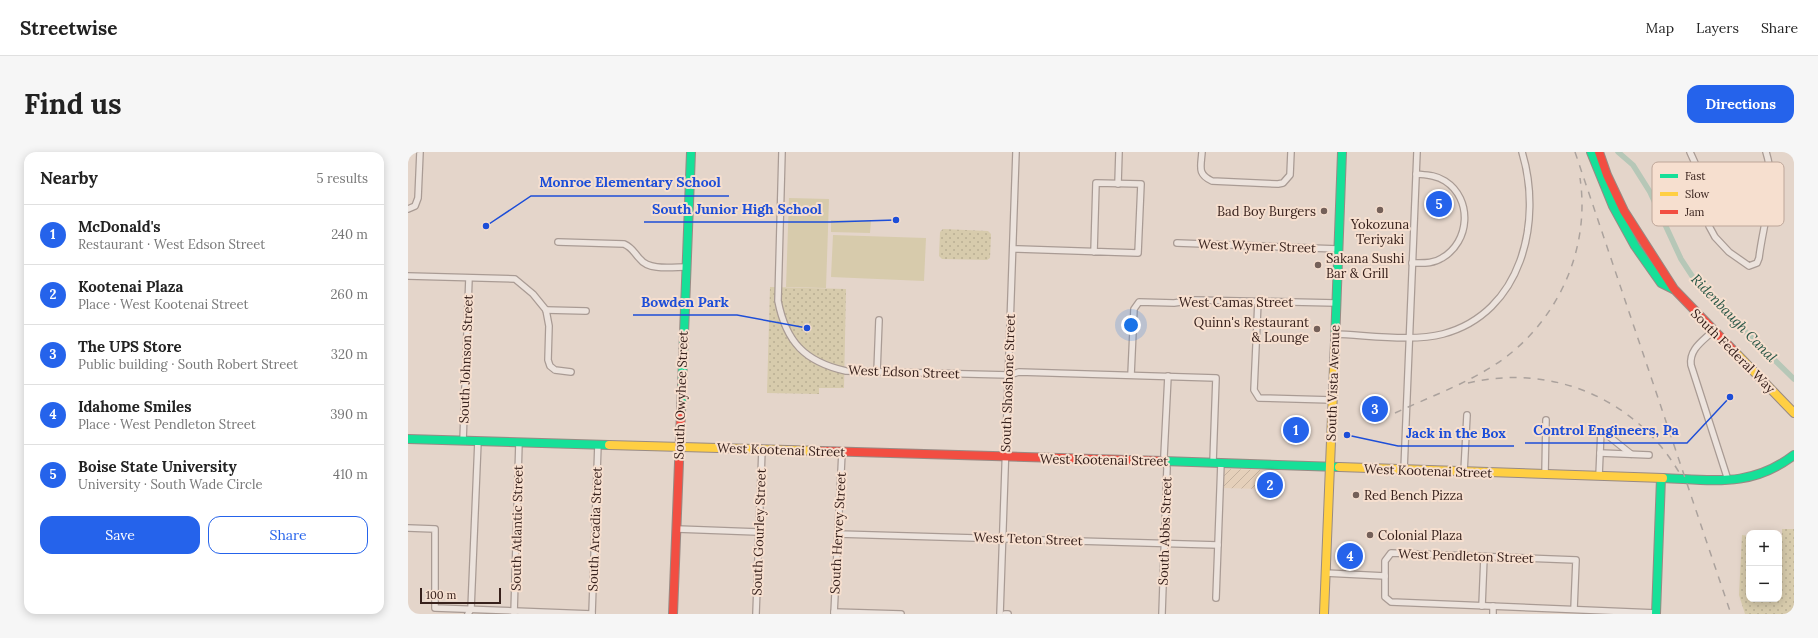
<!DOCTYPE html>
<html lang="en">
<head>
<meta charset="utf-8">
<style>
  :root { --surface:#fff; --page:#f6f6f6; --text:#222; --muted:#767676; --line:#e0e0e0; --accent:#2563eb }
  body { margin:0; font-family:Lora,serif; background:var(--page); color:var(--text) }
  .controls { position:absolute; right:12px; bottom:12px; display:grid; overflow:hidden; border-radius:8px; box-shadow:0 2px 10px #0003 }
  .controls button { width:36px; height:36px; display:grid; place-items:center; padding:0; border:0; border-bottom:1px solid var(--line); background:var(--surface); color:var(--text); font:20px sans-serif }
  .scale { position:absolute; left:12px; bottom:10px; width:81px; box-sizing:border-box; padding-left:4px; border:2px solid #37211c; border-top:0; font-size:11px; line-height:14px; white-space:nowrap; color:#37211c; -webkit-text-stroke:3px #f6dfcf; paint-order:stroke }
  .you { position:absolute; left:723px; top:173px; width:14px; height:14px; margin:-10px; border:3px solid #fff; border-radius:50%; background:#1a73e8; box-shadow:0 0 0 6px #1a73e833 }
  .badge { display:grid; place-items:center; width:26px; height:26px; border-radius:50%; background:var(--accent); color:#fff; font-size:13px; font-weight:700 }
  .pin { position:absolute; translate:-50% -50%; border:2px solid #fff; box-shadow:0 1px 4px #0006 }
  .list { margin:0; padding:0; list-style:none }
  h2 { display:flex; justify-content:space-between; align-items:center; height:52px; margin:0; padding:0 16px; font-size:17px }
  h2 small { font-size:13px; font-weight:400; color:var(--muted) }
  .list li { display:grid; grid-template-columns:26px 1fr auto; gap:12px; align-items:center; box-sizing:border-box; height:60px; padding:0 16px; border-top:1px solid var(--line) }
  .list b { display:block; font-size:15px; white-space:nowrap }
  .list p { margin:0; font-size:13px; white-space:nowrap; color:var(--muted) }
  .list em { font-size:13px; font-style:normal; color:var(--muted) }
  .actions { display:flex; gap:8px; padding:12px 16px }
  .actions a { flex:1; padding:9px 0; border:1px solid var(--accent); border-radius:12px; text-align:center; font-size:14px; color:var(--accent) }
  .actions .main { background:var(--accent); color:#fff }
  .map { position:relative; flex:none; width:1386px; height:462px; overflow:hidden; border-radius:12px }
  header { display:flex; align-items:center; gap:24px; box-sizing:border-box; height:56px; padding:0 20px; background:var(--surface); border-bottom:1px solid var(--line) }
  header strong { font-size:19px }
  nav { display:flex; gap:22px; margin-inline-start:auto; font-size:14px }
  .intro { display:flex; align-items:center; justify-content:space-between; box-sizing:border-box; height:96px; padding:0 24px }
  h1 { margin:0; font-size:28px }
  .button { padding:10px 18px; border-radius:12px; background:var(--accent); color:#fff; font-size:14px; font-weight:700 }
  main { display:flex; gap:24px; padding:0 24px }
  aside { flex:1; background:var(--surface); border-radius:12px; box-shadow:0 2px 10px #0003 }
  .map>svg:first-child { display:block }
</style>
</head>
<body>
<header>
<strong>Streetwise</strong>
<nav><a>Map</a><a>Layers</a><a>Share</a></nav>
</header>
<div class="intro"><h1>Find us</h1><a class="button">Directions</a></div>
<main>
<aside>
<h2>Nearby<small>5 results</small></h2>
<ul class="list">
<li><span class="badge">1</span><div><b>McDonald's</b><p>Restaurant · West Edson Street</p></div><em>240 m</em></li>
<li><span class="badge">2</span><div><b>Kootenai Plaza</b><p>Place · West Kootenai Street</p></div><em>260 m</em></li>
<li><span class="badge">3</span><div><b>The UPS Store</b><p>Public building · South Robert Street</p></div><em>320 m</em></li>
<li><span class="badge">4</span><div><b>Idahome Smiles</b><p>Place · West Pendleton Street</p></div><em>390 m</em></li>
<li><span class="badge">5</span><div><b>Boise State University</b><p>University · South Wade Circle</p></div><em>410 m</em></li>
</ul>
<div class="actions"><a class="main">Save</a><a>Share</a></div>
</aside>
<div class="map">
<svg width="1386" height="462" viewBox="0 0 1386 462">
  <defs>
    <pattern id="farmland-furrows" width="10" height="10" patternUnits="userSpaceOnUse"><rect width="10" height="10" fill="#e5d0ba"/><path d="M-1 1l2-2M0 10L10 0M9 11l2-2" fill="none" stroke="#c5b29f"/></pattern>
    <pattern id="park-dots" width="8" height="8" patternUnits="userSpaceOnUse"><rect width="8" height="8" fill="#d7cbac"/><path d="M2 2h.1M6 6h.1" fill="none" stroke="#b9ae93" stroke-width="1.8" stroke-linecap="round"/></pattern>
  </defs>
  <rect width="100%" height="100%" fill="#e4d5ca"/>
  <polygon fill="url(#farmland-furrows)" points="816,317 854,318 854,337 814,336 815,319"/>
  <g fill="#d7cbac">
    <polygon points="381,46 421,47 418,136 378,135"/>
    <polygon points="423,68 463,69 462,81 423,80"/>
    <polygon points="425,83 518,86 516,129 423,125"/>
  </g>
  <g fill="url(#park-dots)">
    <polygon points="535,77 580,79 583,82 582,106 579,108 534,107 531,104 532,80"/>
    <polygon points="362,135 438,137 436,236 411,236 411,242 359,241"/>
    <polygon points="1374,377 1386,377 1386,462 1337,462 1331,443 1334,383 1341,384 1341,447 1371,447 1371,384 1374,384"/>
  </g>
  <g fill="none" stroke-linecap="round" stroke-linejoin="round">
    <polyline stroke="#b6c7b7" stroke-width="5.5" points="1210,0 1225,13 1242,40 1273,107 1290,133 1386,227"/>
    <defs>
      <g id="street">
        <path d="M374,0L370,149C378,190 397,210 438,219L601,223L611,220L808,226L805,310"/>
        <path d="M794,0C793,15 789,22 804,29L870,32L875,31L882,23L883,0"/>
        <path d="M1282,0L1291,20L1301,74L1307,85L1321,100L1341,114L1349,111L1351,106C1355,72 1369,34 1358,0"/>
        <polyline points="710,32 711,0"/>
        <polyline points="0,57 7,54 10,46 12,0"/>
        <path d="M150,90L216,92C225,96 226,101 232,107C241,119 265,115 278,115"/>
        <polyline points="769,91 930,97"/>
        <polyline points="605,97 610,97 730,101 733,32 688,31 686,100"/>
        <path d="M1004,111C1015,111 1025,112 1034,106C1062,90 1065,47 1037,29C1028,23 1018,23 1008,22"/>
        <polyline points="0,124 107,127 125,142 138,158 141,174 140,208 142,214 147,218 163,220"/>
        <polyline points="850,149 846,238 851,246 924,248"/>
        <polyline points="138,158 178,159"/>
        <path d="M1305,179C1295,189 1281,197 1283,213L1320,328"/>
        <path d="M927,182C959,183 1005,190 1035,182C1114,161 1135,69 1114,0"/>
        <polyline points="469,220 471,168"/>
        <polyline points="723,223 726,157 731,150 766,151 787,148 928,151"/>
        <polyline points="1193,278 1223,302"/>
        <polyline points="55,289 61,126"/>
        <polyline points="1192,301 1241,303"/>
        <polyline points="996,318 1009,0"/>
        <polyline points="1056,320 1059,263"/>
        <polyline points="1137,322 1138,268"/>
        <polyline points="1191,324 1193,278"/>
        <polyline points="0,376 27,377 27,456 184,462"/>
        <polyline points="269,377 350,380"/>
        <polyline points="430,382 810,393"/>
        <polyline points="917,421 977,424 977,409 983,401 1168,408 1166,457"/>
        <polyline points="977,424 977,445 983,450 1248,461"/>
        <polyline points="808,446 813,311"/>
        <polyline points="1074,454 1076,405"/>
        <polyline points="426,460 493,462"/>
        <polyline points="60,462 63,457 70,289"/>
        <polyline points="106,462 111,290"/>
        <polyline points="184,462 190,292"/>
        <polyline points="348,462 354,297"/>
        <polyline points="426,462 434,300"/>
        <polyline points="592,462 608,0"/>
        <polyline points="597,462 600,462"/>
        <polyline points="754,462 759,316 756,304 760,224"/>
        <polyline points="1085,462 1085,454"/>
      </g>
      <g id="fast">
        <polyline points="1183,0 1205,54 1227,94 1253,131 1265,137"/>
        <polyline points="927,190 934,0"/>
        <polyline points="273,260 283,0"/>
        <polyline points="0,287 201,293"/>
        <polyline points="755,309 931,315"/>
        <path d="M1255,326C1305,328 1343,336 1386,303"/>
        <polyline points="1248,462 1253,326"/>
      </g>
      <g id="slow">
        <polyline points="1327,200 1386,261"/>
        <polyline points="201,293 414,299"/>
        <polyline points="931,315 1255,326"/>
        <polyline points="916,462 927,190"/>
      </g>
      <g id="jam">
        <polyline points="1191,0 1199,23 1216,59 1266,137 1327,200"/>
        <polyline points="414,299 755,309"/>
        <polyline points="265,462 273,260"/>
      </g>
    </defs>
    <use href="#street" stroke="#a99b94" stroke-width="8"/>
    <use href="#fast" stroke="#988a84" stroke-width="10"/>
    <use href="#slow" stroke="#988a84" stroke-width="10"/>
    <use href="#jam" stroke="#988a84" stroke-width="10"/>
    <use href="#street" stroke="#ece3dd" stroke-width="5.5"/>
    <use href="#fast" stroke="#16e098" stroke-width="8"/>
    <use href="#slow" stroke="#ffcf43" stroke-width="8"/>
    <use href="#jam" stroke="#f24e42" stroke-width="8"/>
    <g stroke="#aba29d" stroke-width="1.5" stroke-dasharray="7 7" stroke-linecap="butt">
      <polyline points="1167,0 1323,462"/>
      <path d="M1060,231C1144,211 1229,247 1272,322"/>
      <path d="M987,261C1019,246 1055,233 1085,214C1148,174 1183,99 1172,26"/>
    </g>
  </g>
  <g fill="#746059" stroke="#f6dfcf" stroke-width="1.5">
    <circle cx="972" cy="58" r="4"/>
    <circle cx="916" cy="59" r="4"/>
    <circle cx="910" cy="113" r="4"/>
    <circle cx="909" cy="177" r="4"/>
    <circle cx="948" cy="343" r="4"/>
    <circle cx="962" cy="383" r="4"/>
  </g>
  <g text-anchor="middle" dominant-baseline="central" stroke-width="4" stroke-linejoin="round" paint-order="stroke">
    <g font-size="13" fill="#37211c" stroke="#f6dfcf" text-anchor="start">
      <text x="908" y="59" text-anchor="end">Bad Boy Burgers</text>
      <text x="972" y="72" text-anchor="middle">Yokozuna<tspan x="972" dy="15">Teriyaki</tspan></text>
      <text x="918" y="106">Sakana Sushi<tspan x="918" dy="15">Bar &amp; Grill</tspan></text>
      <text x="901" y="170" text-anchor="end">Quinn's Restaurant<tspan x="901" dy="15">&amp; Lounge</tspan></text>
      <text x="956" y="343">Red Bench Pizza</text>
      <text x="970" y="383">Colonial Plaza</text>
    </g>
    <g font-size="13" fill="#37211c" stroke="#f6dfcf">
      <text transform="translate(849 94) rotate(2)">West Wymer Street</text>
      <text x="828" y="150">West Camas Street</text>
      <text transform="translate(1325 199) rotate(45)">South Federal Way</text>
      <text transform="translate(58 207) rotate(-88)">South Johnson Street</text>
      <text transform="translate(496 220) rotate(2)">West Edson Street</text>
      <text transform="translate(600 231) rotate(-88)">South Shoshone Street</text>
      <text transform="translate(925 231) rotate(-88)">South Vista Avenue</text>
      <text transform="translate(273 243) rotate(-88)">South Owyhee Street</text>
      <text transform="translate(373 298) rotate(2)">West Kootenai Street</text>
      <text transform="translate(696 308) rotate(1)">West Kootenai Street</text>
      <text transform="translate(1020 319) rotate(2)">West Kootenai Street</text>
      <text transform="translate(109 376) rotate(-89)">South Atlantic Street</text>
      <text transform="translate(187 377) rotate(-88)">South Arcadia Street</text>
      <text transform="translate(757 379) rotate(-88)">South Abbs Street</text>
      <text transform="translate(351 380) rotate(-88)">South Gourley Street</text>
      <text transform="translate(430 381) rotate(-87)">South Hervey Street</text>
      <text transform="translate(620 387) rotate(2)">West Teton Street</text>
      <text transform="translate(1058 404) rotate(2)">West Pendleton Street</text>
    </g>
    <g font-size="14" font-style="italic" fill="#2b5848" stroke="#f6dfcf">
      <text transform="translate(1326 166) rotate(46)">Ridenbaugh Canal</text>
    </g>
  </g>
  <rect x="1244" y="10" width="132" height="64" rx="6" fill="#f6dfcf" stroke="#bda699" stroke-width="1"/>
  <rect x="1252" y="22" width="18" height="4" fill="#16e098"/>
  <rect x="1252" y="40" width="18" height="4" fill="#ffcf43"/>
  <rect x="1252" y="58" width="18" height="4" fill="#f24e42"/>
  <g font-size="11" fill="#37211c">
    <text x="1277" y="28">Fast</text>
    <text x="1277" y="46">Slow</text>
    <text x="1277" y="64">Jam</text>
  </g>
  <path fill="none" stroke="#1d4ed8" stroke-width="1.5" d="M78 74L123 44H321M488 68L422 70H236M399 176L329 163H225M1322 245L1279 291H1117M939 283L990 294H1106"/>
  <g fill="#1d4ed8" stroke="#f6dfcf" stroke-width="1.5">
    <circle cx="78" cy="74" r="4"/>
    <circle cx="488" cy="68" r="4"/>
    <circle cx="399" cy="176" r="4"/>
    <circle cx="1322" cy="245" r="4"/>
    <circle cx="939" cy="283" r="4"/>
  </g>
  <g font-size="14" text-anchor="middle" font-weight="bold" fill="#1d4ed8" stroke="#f6dfcf" stroke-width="4" stroke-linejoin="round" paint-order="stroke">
    <text x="222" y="35">Monroe Elementary School</text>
    <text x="329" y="62">South Junior High School</text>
    <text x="277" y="155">Bowden Park</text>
    <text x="1198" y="283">Control Engineers, Pa</text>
    <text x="1048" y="286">Jack in the Box</text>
  </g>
</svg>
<div class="controls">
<button>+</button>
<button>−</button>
</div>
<div class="scale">100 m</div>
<div class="you"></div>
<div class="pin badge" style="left:888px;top:278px">1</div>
<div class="pin badge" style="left:862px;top:333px">2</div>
<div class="pin badge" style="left:967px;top:257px">3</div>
<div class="pin badge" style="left:942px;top:404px">4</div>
<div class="pin badge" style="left:1031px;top:52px">5</div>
</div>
</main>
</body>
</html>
